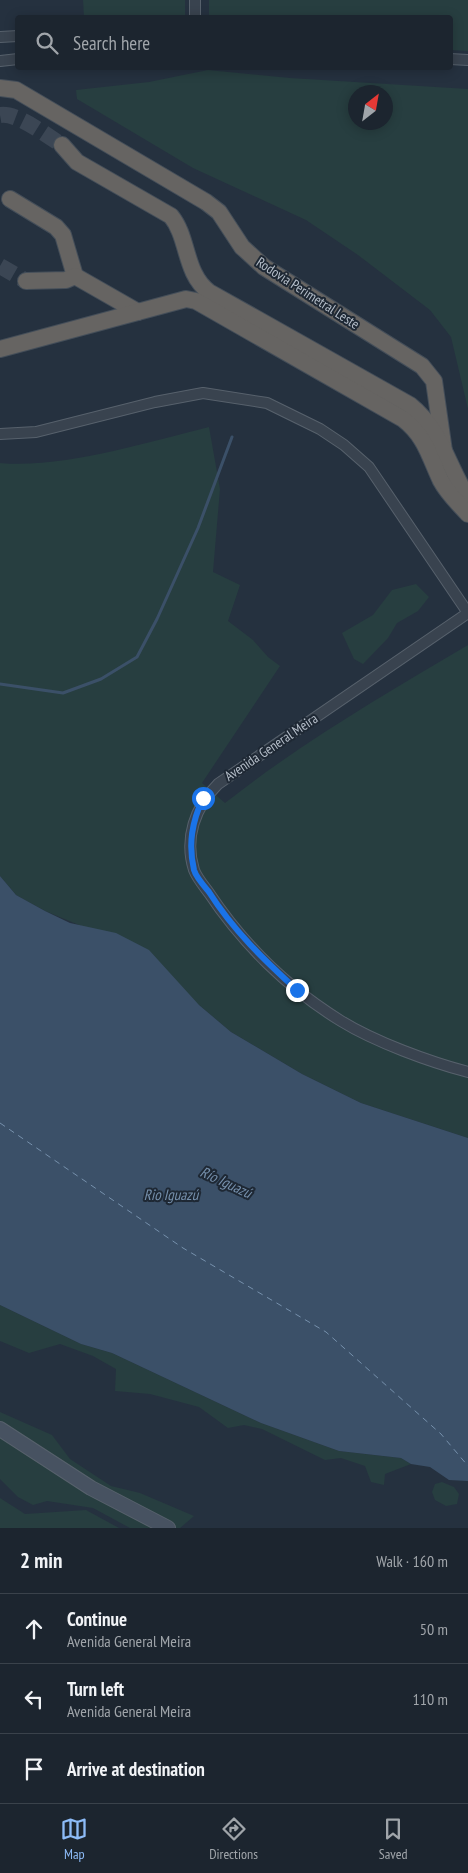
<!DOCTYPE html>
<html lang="en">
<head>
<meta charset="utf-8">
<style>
  :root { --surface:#1c252f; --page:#252d37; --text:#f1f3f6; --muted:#a0a5aa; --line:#3a424b; --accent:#8dbbf7 }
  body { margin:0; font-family:"PT Sans Narrow",sans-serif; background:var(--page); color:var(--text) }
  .compass { position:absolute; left:348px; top:85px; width:45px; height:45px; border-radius:50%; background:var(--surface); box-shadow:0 2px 12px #0003; rotate:31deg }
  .stop { position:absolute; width:15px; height:15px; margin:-11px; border:4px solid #1a73e8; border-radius:50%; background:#fff }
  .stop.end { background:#1a73e8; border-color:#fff; box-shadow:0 1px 5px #0008 }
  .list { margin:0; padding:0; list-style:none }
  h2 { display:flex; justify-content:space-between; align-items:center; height:65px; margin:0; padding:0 20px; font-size:21px }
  h2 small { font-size:16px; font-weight:400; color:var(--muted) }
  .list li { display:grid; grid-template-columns:32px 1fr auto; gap:15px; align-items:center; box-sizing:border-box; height:70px; padding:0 20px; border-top:1px solid var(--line) }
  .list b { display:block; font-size:19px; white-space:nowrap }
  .list p { margin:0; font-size:16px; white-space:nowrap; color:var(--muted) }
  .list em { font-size:16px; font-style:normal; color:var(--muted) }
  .icon { flex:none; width:28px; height:28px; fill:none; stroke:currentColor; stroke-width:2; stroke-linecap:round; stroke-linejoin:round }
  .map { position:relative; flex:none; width:468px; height:1528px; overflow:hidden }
  .search { position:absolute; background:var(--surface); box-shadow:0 2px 12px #0003; left:15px; right:15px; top:15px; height:55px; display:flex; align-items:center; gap:12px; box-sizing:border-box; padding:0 18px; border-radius:5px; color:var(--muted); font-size:19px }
  .sheet { height:275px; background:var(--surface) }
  nav { display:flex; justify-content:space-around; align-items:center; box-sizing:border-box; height:70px; border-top:1px solid var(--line); background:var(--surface); font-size:14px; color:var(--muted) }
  nav a { display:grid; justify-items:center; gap:2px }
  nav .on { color:var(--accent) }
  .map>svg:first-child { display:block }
</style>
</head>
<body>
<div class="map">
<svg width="468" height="1528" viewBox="0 0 468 1528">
  <rect width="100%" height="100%" fill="#25313f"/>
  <g fill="#273e40" fill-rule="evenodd">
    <polygon points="83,0 185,0 185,17 84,17"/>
    <polygon points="209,0 468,0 468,51 451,50 450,18 209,17"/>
    <path d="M208,70L290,78L468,89V409L451,337L430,310L358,255L306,220L193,168L77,99L76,90L149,82ZM356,92H386V122H356Z"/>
    <path d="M209,427L220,489L213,572L240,585L228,621L253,640L268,657L280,666L202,783L225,803C301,743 385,694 468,645V1138L361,1103L302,1074L231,1032L199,1005L84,927L45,911L16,895L0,876V463C62,469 148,442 209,427Z"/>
    <polygon points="416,584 429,597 418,611 397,623 388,638 363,664 354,659 342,633 373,615 392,590"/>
    <polygon points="0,1305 81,1344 112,1353 261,1423 339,1451 401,1458 411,1464 385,1474 384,1485 371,1482 365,1466 341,1458 325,1460 262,1429 244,1425 228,1428 199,1407 150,1394 115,1391 116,1369 93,1356 60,1344 29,1353 0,1341"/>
    <polygon points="0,1412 52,1435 70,1459 111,1486 140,1493 194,1516 180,1528 130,1528 93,1508 47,1501 33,1505 18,1497 0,1479"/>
    <polygon points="442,1482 454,1487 459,1494 457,1504 446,1506 435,1500 432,1492 435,1484"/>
    <polygon points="0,1498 25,1514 86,1510 119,1528 0,1528"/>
  </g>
  <polygon fill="#3b5068" points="0,876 16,895 45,911 70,923 116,933 149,950 199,1005 231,1032 302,1074 361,1103 468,1138 468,1481 449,1480 430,1467 411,1464 401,1458 339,1451 261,1423 112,1353 81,1344 0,1305"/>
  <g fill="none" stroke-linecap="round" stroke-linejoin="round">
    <polyline stroke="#3b5068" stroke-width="3" points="0,684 63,693 101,679 137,657 157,619 198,528 232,437"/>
    <polyline stroke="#7690ac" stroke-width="1" stroke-dasharray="6 5" stroke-linecap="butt" points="0,1123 183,1248 326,1332 441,1434 468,1466"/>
    <g stroke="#3b4654" stroke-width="16" stroke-dasharray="16 8" stroke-linecap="butt">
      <path d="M0,115C17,112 47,136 62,145"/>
      <polyline points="0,266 26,281"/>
    </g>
    <defs>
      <g id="minor">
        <polyline points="195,0 195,18"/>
        <polyline points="0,37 18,36"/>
        <polyline points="450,59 468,60"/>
        <polyline points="0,61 18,59"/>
        <polyline points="0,434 36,432 155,402 203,393 267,403 320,429 344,445 369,467 468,613"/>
        <path d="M468,613L218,784C195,807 184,838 194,870C197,878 204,886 209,893C243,944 289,989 341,1021C375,1042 430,1062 468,1072"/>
      </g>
      <polyline id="secondary" points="0,1429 91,1488 168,1528"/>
      <g id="trunk">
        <polyline points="0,88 16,90 206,202 219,212 242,247 264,267 422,366 434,381 444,451"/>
        <path d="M62,145L77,162L171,216C189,238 184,273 209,292L410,405C442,431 447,465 468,498"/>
        <polyline points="10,199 56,227 63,235 75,276"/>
        <polyline points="26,281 66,280 75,276 138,312"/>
        <path d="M0,349L186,299L196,301L403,419C426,437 429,456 441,481C448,494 458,503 468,514"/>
      </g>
    </defs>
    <use href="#minor" stroke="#57616c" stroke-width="12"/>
    <use href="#secondary" stroke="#57616c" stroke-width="16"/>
    <use href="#trunk" stroke="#444e59" stroke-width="18"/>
    <use href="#minor" stroke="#39434f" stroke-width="10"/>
    <use href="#secondary" stroke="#475261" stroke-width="14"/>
    <use href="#trunk" stroke="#666462" stroke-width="16"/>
  </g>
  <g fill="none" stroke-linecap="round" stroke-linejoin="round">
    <path stroke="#1a73e8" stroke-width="6" d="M203,798C192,822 188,844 194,870C196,877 204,886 209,892C233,930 264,960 297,990"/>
  </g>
  <g text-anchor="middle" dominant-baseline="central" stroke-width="4" stroke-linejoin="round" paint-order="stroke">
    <g font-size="14" fill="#b5bec9" stroke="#1e2834">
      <text transform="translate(308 293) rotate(33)">Rodovia Perimetral Leste</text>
      <text transform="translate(271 747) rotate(-34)">Avenida General Meira</text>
    </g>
    <g font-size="15" font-style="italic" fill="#7690ac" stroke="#1e2834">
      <text transform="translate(226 1182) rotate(25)">Río Iguazú</text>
      <text x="171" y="1194">Rio Iguazú</text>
    </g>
  </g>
</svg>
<svg class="compass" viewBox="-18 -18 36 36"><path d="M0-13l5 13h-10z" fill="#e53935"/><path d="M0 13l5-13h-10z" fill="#a0a5aa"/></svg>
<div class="stop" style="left:203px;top:798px"></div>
<div class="stop end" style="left:297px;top:990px"></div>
<div class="search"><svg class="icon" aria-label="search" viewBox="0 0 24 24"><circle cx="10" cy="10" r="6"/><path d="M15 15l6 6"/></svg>Search here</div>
</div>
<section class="sheet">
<h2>2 min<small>Walk · 160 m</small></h2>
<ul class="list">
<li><svg class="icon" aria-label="ahead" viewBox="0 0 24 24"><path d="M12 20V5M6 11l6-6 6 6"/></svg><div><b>Continue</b><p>Avenida General Meira</p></div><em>50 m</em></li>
<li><svg class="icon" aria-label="left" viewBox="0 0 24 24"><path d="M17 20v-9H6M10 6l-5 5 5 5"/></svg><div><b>Turn left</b><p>Avenida General Meira</p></div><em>110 m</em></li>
<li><svg class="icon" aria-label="arrive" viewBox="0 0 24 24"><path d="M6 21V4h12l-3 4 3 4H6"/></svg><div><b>Arrive at destination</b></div></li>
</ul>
</section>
<nav>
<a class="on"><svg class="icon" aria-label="map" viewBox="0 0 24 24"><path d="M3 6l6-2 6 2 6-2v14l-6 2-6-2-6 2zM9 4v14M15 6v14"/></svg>Map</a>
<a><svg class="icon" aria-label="directions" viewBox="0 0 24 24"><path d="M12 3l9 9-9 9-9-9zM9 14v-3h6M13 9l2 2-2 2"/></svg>Directions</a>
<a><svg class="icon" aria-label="saved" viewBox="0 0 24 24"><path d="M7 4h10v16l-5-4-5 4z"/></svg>Saved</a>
</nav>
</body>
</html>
